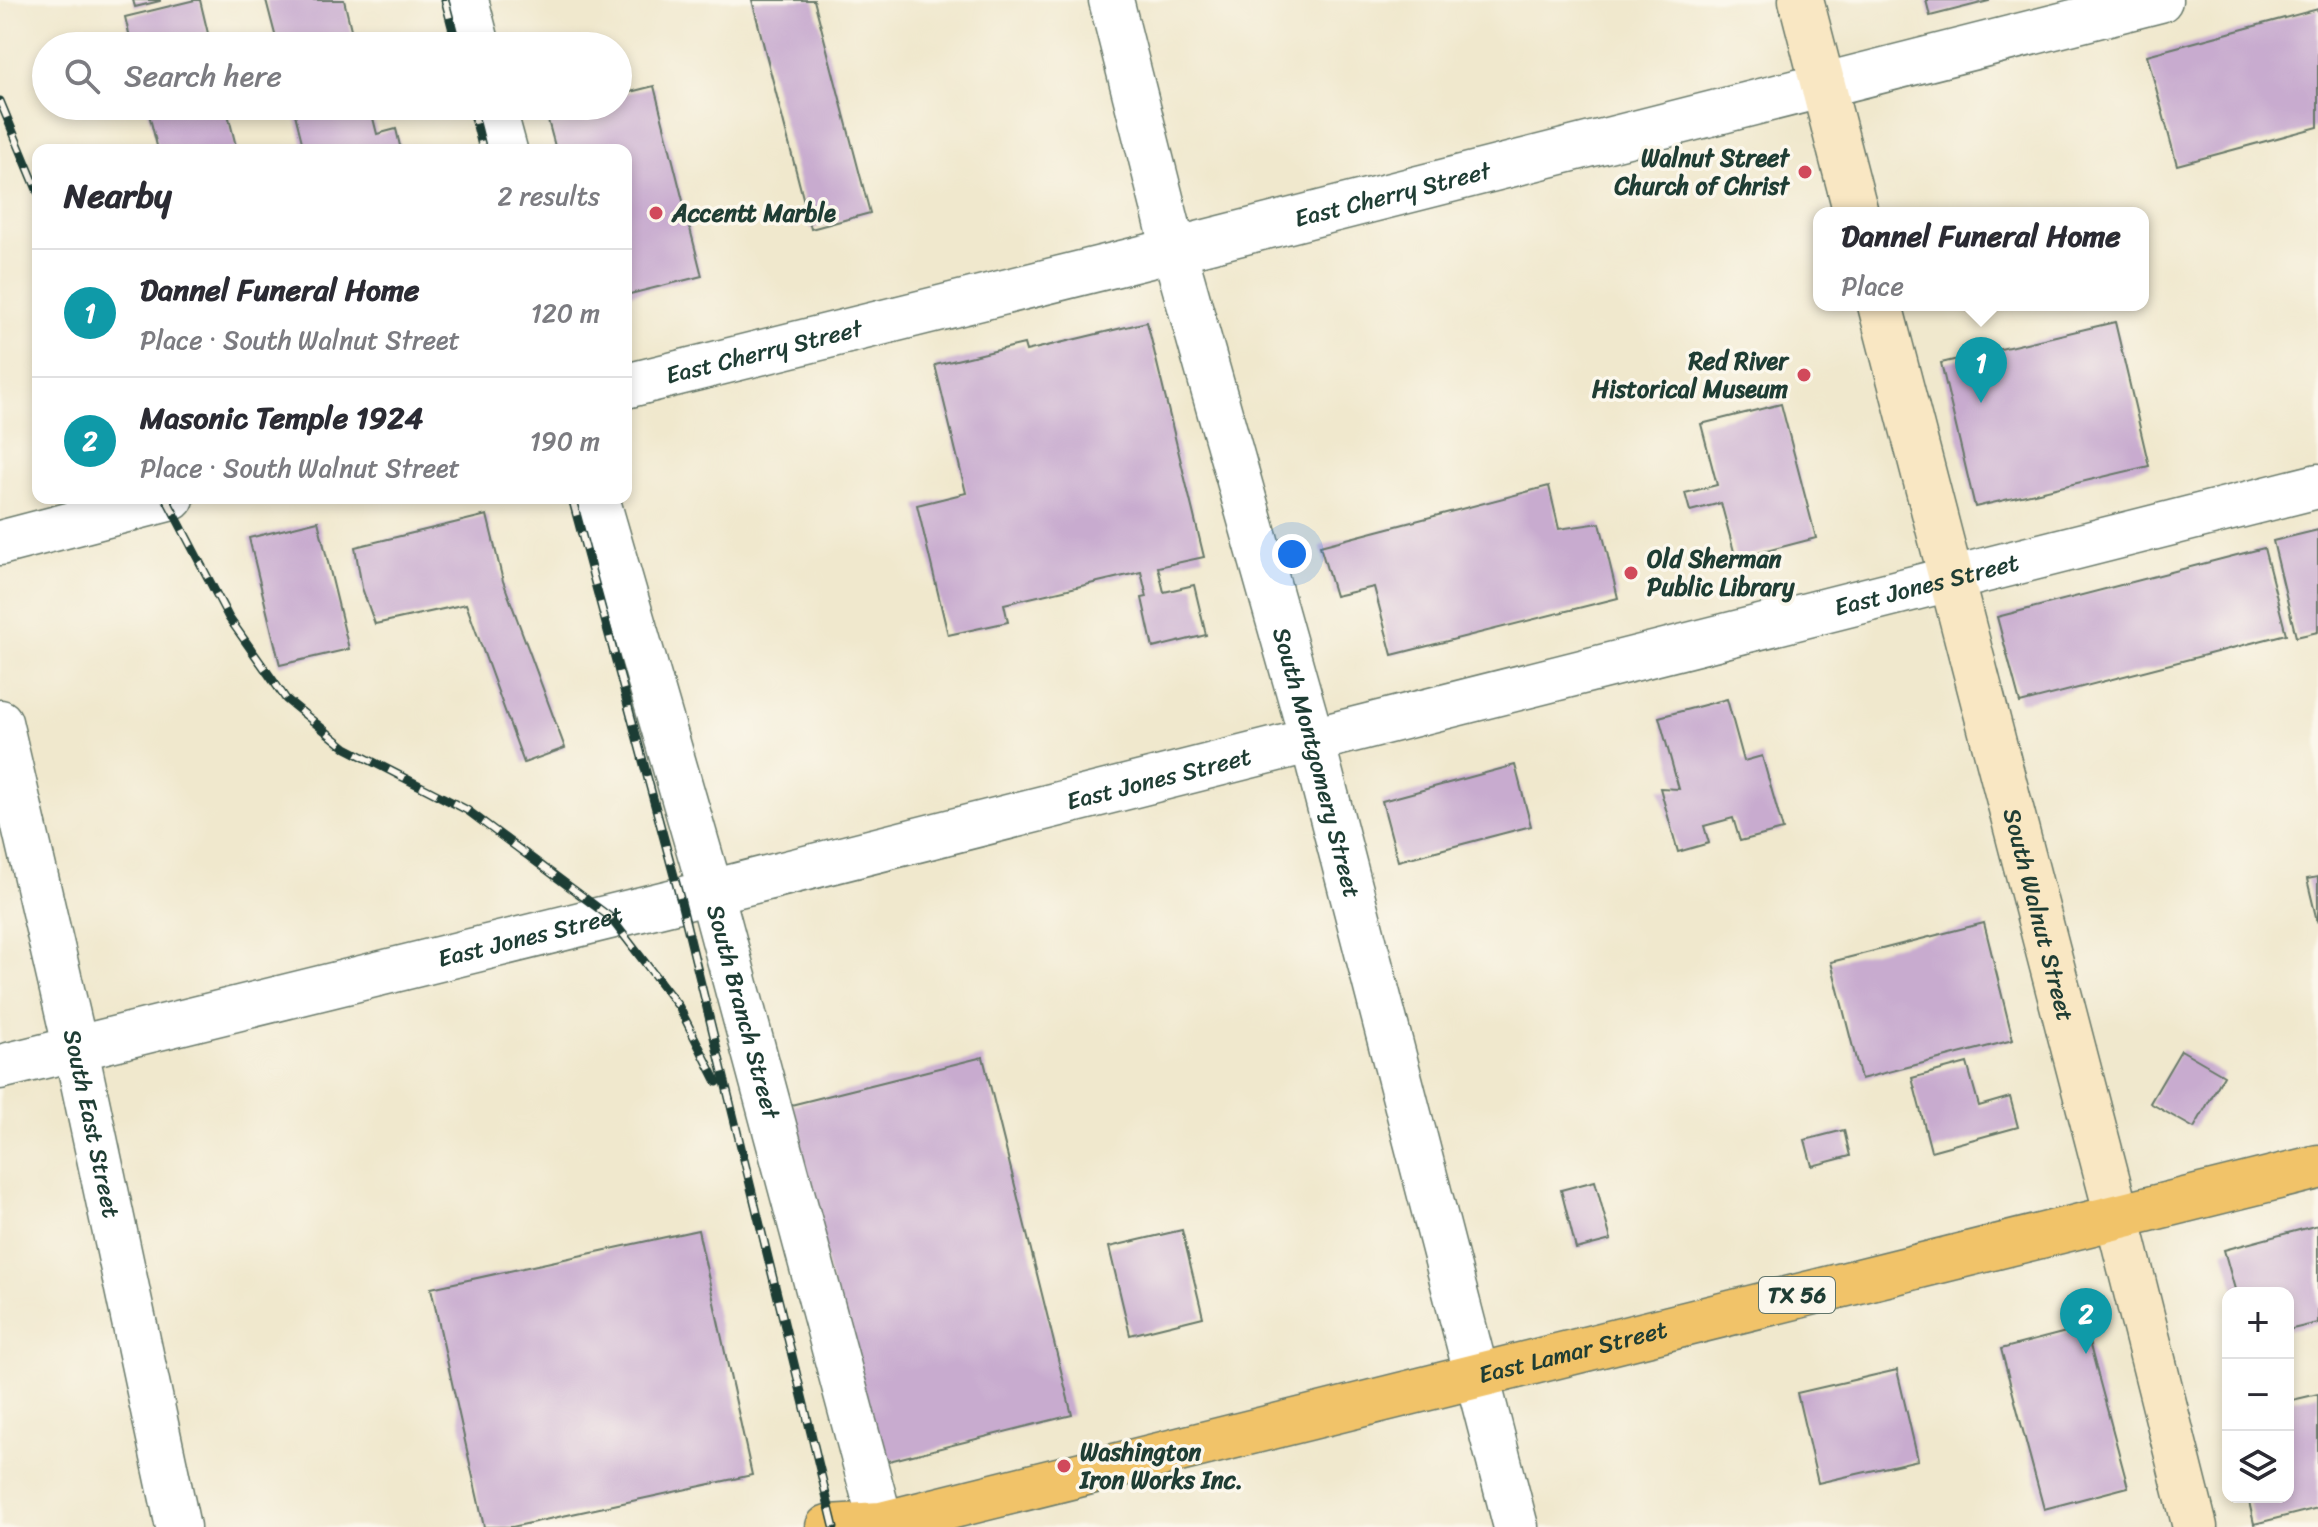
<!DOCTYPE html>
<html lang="en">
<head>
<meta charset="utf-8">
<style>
  :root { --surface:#fff; --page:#f7f7f7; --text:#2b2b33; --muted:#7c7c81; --line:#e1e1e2; --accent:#d1495b }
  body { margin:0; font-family:Sriracha,sans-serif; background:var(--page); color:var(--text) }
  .controls { position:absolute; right:24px; bottom:24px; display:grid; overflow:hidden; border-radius:16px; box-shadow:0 4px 12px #0003 }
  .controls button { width:72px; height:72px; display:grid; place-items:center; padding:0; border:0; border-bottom:2px solid var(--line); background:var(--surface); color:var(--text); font:40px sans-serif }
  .you { position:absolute; left:1292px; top:554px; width:28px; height:28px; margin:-20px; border:6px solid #fff; border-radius:50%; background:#1a73e8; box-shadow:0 0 0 12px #1a73e833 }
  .badge { display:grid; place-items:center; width:52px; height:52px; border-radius:50%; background:var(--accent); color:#fff; font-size:26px; font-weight:700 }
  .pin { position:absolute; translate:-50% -66px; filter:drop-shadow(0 2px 4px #0008) }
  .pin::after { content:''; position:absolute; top:42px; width:28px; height:24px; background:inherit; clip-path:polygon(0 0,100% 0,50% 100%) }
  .popup { position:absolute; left:1813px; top:207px; width:336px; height:104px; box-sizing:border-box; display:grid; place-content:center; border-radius:16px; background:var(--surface); filter:drop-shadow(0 2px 6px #0005); font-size:26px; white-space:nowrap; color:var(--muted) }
  .popup b { font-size:30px; color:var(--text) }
  .popup::after { content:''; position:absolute; left:50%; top:100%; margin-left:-16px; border:16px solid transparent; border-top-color:var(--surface) }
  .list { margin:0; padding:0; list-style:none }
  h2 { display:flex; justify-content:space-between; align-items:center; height:104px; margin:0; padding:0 32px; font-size:34px }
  h2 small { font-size:26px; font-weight:400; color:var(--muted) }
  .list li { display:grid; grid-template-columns:52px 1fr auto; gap:24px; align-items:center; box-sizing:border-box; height:128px; padding:0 32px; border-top:2px solid var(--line) }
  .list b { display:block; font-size:30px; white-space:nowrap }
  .list p { margin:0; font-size:26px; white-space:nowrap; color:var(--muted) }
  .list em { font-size:26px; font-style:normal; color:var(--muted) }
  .icon { flex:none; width:44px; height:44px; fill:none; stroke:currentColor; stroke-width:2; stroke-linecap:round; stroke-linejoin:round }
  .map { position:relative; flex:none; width:2318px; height:1527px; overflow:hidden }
  .search { position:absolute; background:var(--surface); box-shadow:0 4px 12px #0003; left:32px; top:32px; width:600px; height:88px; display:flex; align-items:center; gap:20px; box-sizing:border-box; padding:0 28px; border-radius:44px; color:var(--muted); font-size:30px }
  .panel { position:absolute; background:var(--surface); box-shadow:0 4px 12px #0003; left:32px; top:144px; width:600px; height:360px; border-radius:16px }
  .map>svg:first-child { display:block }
</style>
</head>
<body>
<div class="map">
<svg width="2318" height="1527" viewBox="0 0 2318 1527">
  <rect width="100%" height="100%" fill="#fbf7ec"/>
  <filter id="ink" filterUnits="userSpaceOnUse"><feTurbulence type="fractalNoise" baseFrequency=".0125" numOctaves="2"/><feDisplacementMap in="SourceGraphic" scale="16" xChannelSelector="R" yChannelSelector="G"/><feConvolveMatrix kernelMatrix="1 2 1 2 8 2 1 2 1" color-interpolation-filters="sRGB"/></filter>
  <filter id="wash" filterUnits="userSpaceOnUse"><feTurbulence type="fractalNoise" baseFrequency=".006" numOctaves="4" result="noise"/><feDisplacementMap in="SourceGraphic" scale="32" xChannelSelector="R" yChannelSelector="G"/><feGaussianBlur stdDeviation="1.8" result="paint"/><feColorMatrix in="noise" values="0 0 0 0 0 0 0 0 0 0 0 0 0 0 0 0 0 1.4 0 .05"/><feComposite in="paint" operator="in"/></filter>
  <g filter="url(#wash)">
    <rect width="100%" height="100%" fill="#f0e8cd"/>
    <g id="blocks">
      <g fill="#c8abcf">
        <polygon points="133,0 160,0 160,1 135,7"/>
        <polygon points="195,0 200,0 211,46 132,46 125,17"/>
        <polygon points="266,0 344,0 355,46 278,46"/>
        <polygon points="752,0 814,0 870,213 811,229"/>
        <polygon points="1926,0 1989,0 1989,1 1930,16"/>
        <polygon points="2318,9 2318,127 2177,165 2147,55"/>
        <polygon points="654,86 702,276 626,295 626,150 556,150 546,113 574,106 618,106 618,95"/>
        <polygon points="147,106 226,106 237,150 158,150"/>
        <polygon points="293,106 370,106 377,134 396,129 401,150 304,150"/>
        <polygon points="1147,322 1204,557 1158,567 1164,592 1194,585 1206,635 1153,648 1142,598 1147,597 1141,572 1004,604 1008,622 948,635 917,505 966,493 935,365 1024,344 1026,351"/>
        <polygon points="2115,322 2149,466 1975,507 1941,363"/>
        <polygon points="1781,404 1816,538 1736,559 1721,503 1690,511 1685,493 1717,485 1701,424"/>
        <polygon points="1549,486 1559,529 1600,523 1618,598 1392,655 1374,587 1335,596 1320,546"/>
        <polygon points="487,515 503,581 565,748 524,763 466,604 375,624 362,588 355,547"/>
        <polygon points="318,521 349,649 280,665 249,538"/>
        <polygon points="2318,530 2318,632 2296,637 2273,541"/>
        <polygon points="2264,548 2286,634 2020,703 1997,617"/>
        <polygon points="1727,699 1744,761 1762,756 1783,830 1740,841 1733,818 1704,826 1709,843 1678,852 1660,788 1679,789 1659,717"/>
        <polygon points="1515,765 1531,826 1398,861 1382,801"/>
        <polygon points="2318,877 2318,920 2317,921 2307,879"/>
        <polygon points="1984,923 2013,1040 1861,1079 1831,962"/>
        <polygon points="2181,1050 2224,1075 2194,1128 2150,1103"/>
        <polygon points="983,1057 1072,1415 877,1464 787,1106"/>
        <polygon points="1967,1063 1979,1106 2010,1097 2018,1127 1931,1151 1912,1078"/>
        <polygon points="1844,1130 1850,1156 1812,1166 1805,1140"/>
        <polygon points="1595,1181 1611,1240 1576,1249 1561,1190"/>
        <polygon points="2318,1225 2318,1323 2288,1330 2288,1293 2236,1293 2224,1250"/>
        <polygon points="698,1230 752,1475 512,1527 484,1527 431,1288"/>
        <polygon points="1182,1230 1203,1317 1130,1335 1109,1247"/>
        <polygon points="2085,1327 2128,1487 2044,1509 2001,1349"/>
        <polygon points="1897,1370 1918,1460 1818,1483 1797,1393"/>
        <polygon points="2318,1394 2318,1508 2254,1524 2248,1497 2288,1497 2288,1401"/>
      </g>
    </g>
  </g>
  <g filter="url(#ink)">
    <use href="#blocks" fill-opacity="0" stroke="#68796a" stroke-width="2"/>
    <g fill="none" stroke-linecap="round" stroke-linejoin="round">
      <defs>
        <g id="street">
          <polyline points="466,0 478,46"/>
          <path id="s1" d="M1111,0L1174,250L1312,740L1516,1527"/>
          <polyline points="493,106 505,150"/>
          <path id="s2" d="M626,386L1174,250L2160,0"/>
          <path id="s3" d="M597,498L711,892L882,1527"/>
          <polyline points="0,543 172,498"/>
          <path id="s4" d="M0,722L76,1050L178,1527"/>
          <path id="s5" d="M0,1067L711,892L2318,486"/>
        </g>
        <g id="secondary">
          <polyline points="1801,0 1856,213"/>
          <path id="s6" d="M1880,305L2117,1216L2195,1527"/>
        </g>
        <g id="primary">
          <path id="s7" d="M828,1527L881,1524L2318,1167"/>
        </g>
      </defs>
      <use href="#street" stroke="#68796a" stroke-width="47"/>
      <use href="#secondary" stroke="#68796a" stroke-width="47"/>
      <use href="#primary" stroke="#68796a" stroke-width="47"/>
      <use href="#street" stroke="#fff" stroke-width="44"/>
      <use href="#secondary" stroke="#f9e7c3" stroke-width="44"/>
      <use href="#primary" stroke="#f1c369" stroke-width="44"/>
      <defs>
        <g id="rail">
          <polyline points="445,0 457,46"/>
          <polyline points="0,101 38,192"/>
          <polyline points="472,106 483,150"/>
          <polyline points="166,498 229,618 286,699 346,748 467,810 610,917 679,1007 717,1082"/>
          <polyline points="572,498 680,898 834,1527"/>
        </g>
      </defs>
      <use href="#rail" stroke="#1f3d34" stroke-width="9"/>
      <use href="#rail" stroke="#fbf7ec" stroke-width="6" stroke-dasharray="18" stroke-linecap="butt"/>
    </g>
  </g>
  <g fill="#d1495b" stroke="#fbf7ec" stroke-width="3">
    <circle cx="1805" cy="172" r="8"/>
    <circle cx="656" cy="213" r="8"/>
    <circle cx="1804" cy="375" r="8"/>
    <circle cx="1631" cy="573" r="8"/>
    <circle cx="1064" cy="1466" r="8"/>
  </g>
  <g text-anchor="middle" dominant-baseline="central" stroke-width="7" stroke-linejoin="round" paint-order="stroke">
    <rect fill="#fbf7ec" stroke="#61756b" stroke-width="2" x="1759" y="1277" width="76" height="36" rx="6"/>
    <g font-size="22" font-weight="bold" fill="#1f3d34">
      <text x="1797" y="1295">TX 56</text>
    </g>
    <g font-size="24" font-weight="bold" fill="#1f3d34" stroke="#fbf7ec" text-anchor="start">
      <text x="1789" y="158" text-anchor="end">Walnut Street<tspan x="1789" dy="28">Church of Christ</tspan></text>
      <text x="672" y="213">Accentt Marble</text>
      <text x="1788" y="361" text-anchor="end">Red River<tspan x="1788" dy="28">Historical Museum</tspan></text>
      <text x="1647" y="559">Old Sherman<tspan x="1647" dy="28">Public Library</tspan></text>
      <text x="1080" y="1452">Washington<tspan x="1080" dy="28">Iron Works Inc.</tspan></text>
    </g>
    <g font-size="24" fill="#1f3d34" stroke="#fbf7ec">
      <text stroke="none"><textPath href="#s2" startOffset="790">East Cherry Street</textPath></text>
      <text stroke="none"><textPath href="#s2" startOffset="142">East Cherry Street</textPath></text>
      <text stroke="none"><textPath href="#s5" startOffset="1986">East Jones Street</textPath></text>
      <text stroke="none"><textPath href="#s1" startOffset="790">South Montgomery Street</textPath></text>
      <text stroke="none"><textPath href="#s5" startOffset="1194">East Jones Street</textPath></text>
      <text stroke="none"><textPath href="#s6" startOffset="630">South Walnut Street</textPath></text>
      <text stroke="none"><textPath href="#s5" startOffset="546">East Jones Street</textPath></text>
      <text stroke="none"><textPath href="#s3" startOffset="534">South Branch Street</textPath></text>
      <text stroke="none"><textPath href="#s4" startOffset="412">South East Street</textPath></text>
      <text stroke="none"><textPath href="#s7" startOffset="766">East Lamar Street</textPath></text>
    </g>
  </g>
</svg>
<div class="controls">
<button>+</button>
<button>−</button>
<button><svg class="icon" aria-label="layers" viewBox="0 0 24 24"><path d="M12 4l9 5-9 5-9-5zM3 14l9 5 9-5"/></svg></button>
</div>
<div class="you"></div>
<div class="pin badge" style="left:1981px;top:403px;background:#0f9aa8">1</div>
<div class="popup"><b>Dannel Funeral Home</b>Place</div>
<div class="pin badge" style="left:2086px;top:1354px;background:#0f9aa8">2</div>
<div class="search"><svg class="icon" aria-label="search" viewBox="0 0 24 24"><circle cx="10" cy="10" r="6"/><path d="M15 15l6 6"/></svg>Search here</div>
<section class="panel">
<h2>Nearby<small>2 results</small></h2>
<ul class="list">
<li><span class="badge" style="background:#0f9aa8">1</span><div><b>Dannel Funeral Home</b><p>Place · South Walnut Street</p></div><em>120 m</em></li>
<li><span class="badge" style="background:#0f9aa8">2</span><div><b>Masonic Temple 1924</b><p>Place · South Walnut Street</p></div><em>190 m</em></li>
</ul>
</section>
</div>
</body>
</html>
